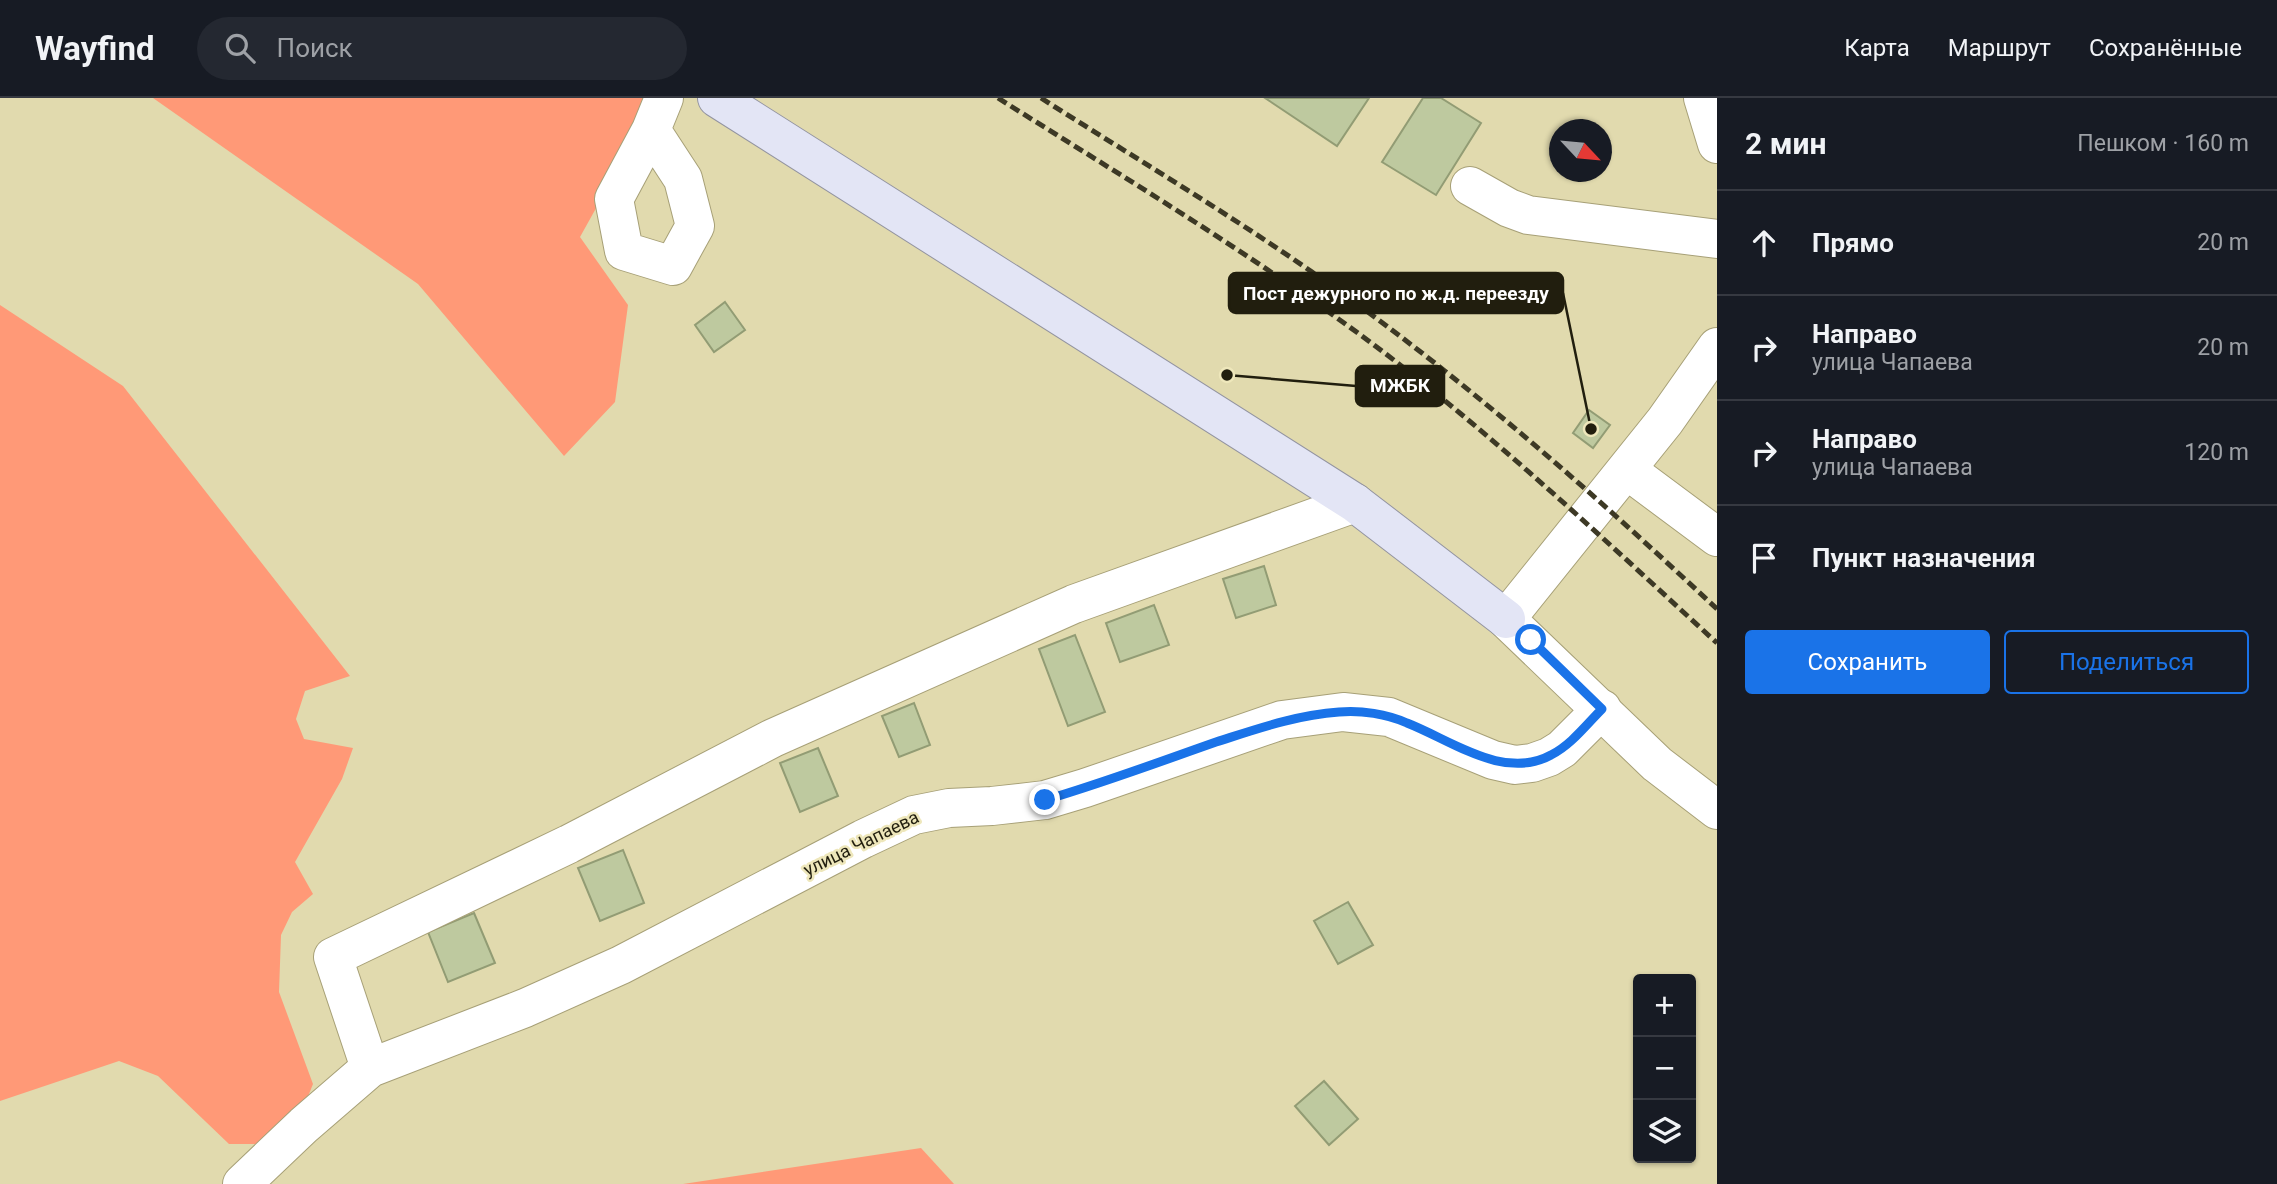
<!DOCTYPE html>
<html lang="ru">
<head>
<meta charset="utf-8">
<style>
  :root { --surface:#171b24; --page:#242831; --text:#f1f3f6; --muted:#9ea1a6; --line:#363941; --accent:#1a73e8 }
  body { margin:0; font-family:Roboto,sans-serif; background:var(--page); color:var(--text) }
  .controls { position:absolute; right:21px; bottom:21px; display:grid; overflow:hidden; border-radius:7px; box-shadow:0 2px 5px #0004 }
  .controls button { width:63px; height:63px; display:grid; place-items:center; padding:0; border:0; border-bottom:2px solid var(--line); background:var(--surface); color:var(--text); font:35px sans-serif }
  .compass { position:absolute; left:1549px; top:21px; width:63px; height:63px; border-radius:50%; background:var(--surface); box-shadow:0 2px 5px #0004; rotate:116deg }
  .stop { position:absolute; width:21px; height:21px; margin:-16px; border:5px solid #1a73e8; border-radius:50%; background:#fff }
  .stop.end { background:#1a73e8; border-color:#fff; box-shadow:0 2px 7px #0008 }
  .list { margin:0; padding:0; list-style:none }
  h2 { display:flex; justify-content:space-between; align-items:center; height:91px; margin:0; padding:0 28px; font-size:30px }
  h2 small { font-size:23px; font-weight:400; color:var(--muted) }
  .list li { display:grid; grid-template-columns:46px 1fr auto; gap:21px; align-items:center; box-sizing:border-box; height:105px; padding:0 28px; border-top:2px solid var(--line) }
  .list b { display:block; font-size:26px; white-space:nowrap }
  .list p { margin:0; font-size:23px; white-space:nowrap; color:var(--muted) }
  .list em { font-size:23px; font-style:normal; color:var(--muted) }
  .actions { display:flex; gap:14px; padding:21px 28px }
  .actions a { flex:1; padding:16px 0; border:2px solid var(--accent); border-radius:7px; text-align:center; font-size:24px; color:var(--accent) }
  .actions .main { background:var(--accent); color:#fff }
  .icon { flex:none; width:38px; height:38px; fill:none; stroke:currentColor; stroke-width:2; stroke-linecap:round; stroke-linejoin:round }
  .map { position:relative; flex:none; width:1717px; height:1086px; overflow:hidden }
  header { display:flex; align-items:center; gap:42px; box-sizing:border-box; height:98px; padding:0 35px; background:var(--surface); border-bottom:2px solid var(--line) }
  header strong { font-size:33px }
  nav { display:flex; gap:38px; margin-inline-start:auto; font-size:24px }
  .search { width:490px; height:63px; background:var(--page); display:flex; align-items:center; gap:18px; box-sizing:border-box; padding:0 24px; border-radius:38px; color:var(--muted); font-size:26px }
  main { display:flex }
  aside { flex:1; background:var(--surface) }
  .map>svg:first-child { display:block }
</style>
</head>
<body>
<header>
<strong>Wayfind</strong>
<div class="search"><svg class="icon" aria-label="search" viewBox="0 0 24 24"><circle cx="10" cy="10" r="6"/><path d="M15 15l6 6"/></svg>Поиск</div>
<nav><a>Карта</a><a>Маршрут</a><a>Сохранённые</a></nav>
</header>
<main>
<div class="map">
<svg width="1717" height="1086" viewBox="0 0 1717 1086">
  <rect width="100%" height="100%" fill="#e1daae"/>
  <g fill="#f97">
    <polygon points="153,0 642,0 653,8 580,139 628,207 615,304 564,358 418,186"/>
    <polygon points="0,207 123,288 350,578 305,593 296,621 304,641 353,650 342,681 295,764 313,796 292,814 281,837 279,894 313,986 307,1001 256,1046 229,1046 158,978 119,963 0,1003"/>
    <polygon points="921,1050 954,1086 683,1086"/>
  </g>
  <g fill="#bec99f" stroke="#929c74" stroke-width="2">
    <polygon points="1265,0 1369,0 1337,48"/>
    <polygon points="1423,0 1441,0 1481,25 1436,97 1382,64"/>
    <polygon points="725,204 745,232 714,254 695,227"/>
    <polygon points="1589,312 1610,327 1593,350 1573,335"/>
    <polygon points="1264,468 1276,507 1236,520 1223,481"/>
    <polygon points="1154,507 1169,547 1120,564 1106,525"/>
    <polygon points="1075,537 1105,614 1068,628 1039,551"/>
    <polygon points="914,605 930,647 899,659 882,618"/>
    <polygon points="818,650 838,698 800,714 780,665"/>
    <polygon points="623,752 644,805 600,823 578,770"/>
    <polygon points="1348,804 1373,847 1338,866 1314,823"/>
    <polygon points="474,815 495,865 448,884 428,834"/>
    <polygon points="1324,983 1358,1021 1329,1047 1295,1008"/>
  </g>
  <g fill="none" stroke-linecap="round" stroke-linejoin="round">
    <defs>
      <g id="minor">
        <polyline points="1703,0 1717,46"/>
        <polyline points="651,32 683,81 695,128 673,168 624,153 614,101 651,32 664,0"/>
        <polyline points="1470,88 1509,110 1528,117 1717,141"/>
        <polyline points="1717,249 1665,323 1506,521 1657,666 1717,712"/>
        <polyline points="1627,372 1717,439"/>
        <polyline points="370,970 333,859 569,746 773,640 1074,506 1355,405"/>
        <polyline points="242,1086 304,1027 370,970 525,910 621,867 863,741 914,717 949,710 992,708 1045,702 1085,690 1282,622 1343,614 1389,619 1493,662 1515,667 1532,665 1549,659 1562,651 1602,611"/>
      </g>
      <polyline id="major" points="717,0 1355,405 1506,521"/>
    </defs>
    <use href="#minor" stroke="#a7a077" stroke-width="40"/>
    <use href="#major" stroke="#9394a0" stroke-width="40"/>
    <use href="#minor" stroke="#fff" stroke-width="38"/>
    <use href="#major" stroke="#e3e5f5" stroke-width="38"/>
    <g stroke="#3d3925" stroke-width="5" stroke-dasharray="10 5" stroke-linecap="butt">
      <path d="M998,0C1128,82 1260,161 1382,253C1500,343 1608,445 1717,545"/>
      <path d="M1041,0C1135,60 1231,117 1322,181C1463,280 1592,394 1717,511"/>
    </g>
  </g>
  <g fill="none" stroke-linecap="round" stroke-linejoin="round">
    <path stroke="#1a73e8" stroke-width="9" d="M1045,702C1103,685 1159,664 1216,644C1257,631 1296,617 1339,614C1361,612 1387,616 1407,625C1451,642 1504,683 1551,657C1571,647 1586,627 1602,611L1531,542"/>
  </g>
  <g text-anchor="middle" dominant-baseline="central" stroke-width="5" stroke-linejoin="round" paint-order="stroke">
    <g font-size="18" fill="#211e0e" stroke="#eee7bb">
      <text transform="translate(861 745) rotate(-26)">улица Чапаева</text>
    </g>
  </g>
  <path fill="none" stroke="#211e0e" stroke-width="2.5" d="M1591 331L1563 195M1227 277L1356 288"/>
  <g fill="#211e0e" stroke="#eee7bb" stroke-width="2.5">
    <circle cx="1591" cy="331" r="7"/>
    <circle cx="1227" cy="277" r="7"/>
  </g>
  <g fill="#211e0e" stroke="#211e0e" stroke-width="2.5">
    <rect x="1229" y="175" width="334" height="40" rx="7"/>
    <rect x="1356" y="268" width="88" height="40" rx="7"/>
  </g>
  <g font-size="19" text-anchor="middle" font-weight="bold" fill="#fff">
    <text x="1396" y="202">Пост дежурного по ж.д. переезду</text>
    <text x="1400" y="294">МЖБК</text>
  </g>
</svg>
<div class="controls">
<button>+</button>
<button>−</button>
<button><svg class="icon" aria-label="layers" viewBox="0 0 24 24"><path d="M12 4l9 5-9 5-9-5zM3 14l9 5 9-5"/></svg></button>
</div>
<svg class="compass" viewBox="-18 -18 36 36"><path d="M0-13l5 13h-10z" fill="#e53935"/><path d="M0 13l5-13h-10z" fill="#9ea1a6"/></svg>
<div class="stop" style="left:1531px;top:542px"></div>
<div class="stop end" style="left:1045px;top:702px"></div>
</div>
<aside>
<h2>2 мин<small>Пешком · 160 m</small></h2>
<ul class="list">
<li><svg class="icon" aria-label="ahead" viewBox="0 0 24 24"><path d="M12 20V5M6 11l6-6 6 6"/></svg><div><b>Прямо</b></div><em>20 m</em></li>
<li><svg class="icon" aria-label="right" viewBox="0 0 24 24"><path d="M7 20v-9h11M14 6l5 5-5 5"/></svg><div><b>Направо</b><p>улица Чапаева</p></div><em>20 m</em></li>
<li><svg class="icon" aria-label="right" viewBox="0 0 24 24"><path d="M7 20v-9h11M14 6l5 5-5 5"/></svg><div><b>Направо</b><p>улица Чапаева</p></div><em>120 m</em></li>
<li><svg class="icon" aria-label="arrive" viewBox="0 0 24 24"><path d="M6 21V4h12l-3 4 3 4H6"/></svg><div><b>Пункт назначения</b></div></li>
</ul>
<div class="actions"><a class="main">Сохранить</a><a>Поделиться</a></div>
</aside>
</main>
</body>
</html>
